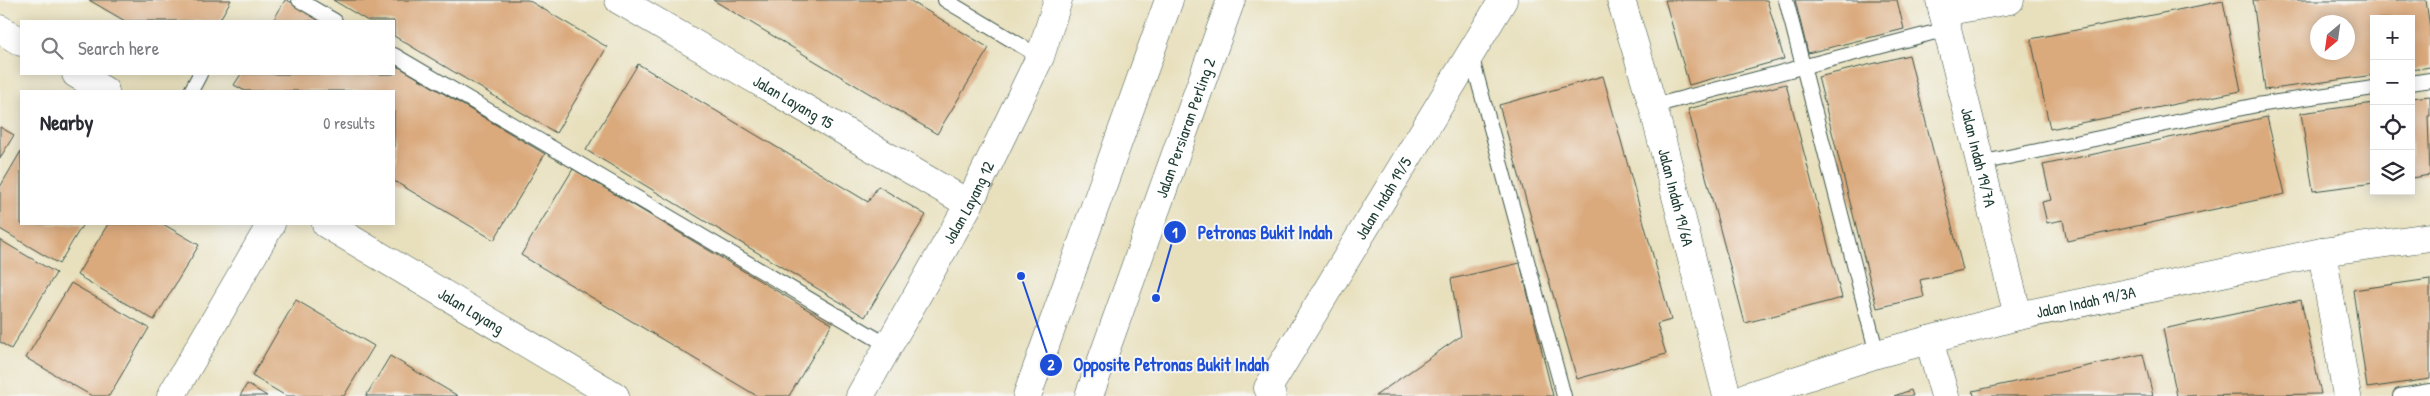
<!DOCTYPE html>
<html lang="en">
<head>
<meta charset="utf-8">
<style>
  :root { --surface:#fff; --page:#f7f7f7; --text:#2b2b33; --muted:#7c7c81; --line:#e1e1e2 }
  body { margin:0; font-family:"Patrick Hand",sans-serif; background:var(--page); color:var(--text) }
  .controls { position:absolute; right:15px; top:15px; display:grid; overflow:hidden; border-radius:0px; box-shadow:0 2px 12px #0003 }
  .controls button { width:45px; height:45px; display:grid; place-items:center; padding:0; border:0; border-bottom:1px solid var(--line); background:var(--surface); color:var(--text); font:25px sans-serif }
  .compass { position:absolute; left:2310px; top:15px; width:45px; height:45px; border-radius:50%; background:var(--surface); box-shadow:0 2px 12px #0003; rotate:209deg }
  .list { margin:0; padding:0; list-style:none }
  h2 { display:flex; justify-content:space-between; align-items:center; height:65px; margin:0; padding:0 20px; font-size:21px }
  h2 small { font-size:16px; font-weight:400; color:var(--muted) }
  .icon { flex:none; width:28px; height:28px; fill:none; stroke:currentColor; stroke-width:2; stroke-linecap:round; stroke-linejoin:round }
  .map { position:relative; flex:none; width:2430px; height:396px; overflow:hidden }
  .search { position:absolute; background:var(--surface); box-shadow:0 2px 12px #0003; left:20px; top:20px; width:375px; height:55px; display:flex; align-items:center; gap:12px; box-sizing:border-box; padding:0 18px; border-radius:0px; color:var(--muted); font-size:19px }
  .panel { position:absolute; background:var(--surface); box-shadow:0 2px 12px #0003; left:20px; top:90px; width:375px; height:135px; border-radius:0px }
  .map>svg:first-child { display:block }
</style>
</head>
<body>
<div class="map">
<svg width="2430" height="396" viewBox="0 0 2430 396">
  <rect width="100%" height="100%" fill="#f6f6f2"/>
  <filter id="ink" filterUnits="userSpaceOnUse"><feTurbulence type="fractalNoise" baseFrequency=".02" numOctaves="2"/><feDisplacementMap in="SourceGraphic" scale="10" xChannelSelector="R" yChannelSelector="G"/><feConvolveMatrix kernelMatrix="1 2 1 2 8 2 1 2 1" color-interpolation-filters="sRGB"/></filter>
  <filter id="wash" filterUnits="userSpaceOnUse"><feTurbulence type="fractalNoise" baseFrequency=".0096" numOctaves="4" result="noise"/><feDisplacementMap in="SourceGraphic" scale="20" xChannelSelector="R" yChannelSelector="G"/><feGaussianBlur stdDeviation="1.12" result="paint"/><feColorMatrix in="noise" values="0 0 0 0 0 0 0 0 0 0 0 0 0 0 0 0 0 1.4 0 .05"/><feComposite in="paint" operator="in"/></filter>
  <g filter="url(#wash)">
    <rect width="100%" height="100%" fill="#e8e0bd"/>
    <g id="blocks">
      <g fill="#daa97b" fill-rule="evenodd">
        <polygon points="89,0 231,0 219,21 125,21"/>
        <polygon points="285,0 287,0 323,21 273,21"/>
        <polygon points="333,0 528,0 607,47 556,133 394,36 394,21 368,21"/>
        <polygon points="713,0 909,0 989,48 937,134"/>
        <polygon points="1665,0 1767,0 1784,59 1689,85"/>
        <polygon points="1795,0 1897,0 1904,29 1808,53"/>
        <path d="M2253,0H2426L2430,29V67L2411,70V19H2374V75L2265,90ZM2318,22H2348V52H2318Z"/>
        <polygon points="2223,1 2241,91 2050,129 2031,39"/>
        <polygon points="1909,55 1963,270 1920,280 1924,297 1877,308 1818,77"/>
        <polygon points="394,64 545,154 494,240 394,181 394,91 245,91 234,85 241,74 394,74"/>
        <polygon points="638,64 868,202 878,186 926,215 865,317 586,150"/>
        <polygon points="1603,76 1671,320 1657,324 1666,354 1577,379 1499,105"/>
        <polygon points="1786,84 1842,298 1745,323 1688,109"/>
        <polygon points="2430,96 2430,116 2428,116 2430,175 2411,178 2411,98"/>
        <polygon points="2374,103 2374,183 2313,191 2301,113"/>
        <polygon points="2267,117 2285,194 2067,241 2063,220 2047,223 2042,202 2051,200 2043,165"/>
        <polygon points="0,127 14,135 0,158"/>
        <polygon points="21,151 21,224 83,224 59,264 0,229 0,187"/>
        <polygon points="573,169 832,324 789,396 757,396 521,255"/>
        <polygon points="108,224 163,224 199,245 154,320 77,275"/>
        <polygon points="0,240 56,273 11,349 0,342"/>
        <polygon points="1520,263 1553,396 1375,396 1461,336 1451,279"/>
        <polygon points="2430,279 2430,379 2367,388 2353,290"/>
        <polygon points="71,283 149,328 109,396 92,396 26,358"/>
        <polygon points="296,300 374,346 344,396 286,396 252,376"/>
        <polygon points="2301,300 2321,394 2177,396 2163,329"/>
        <polygon points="2143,354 2153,396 1974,396 1973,391"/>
        <polygon points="390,356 429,379 458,396 366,396"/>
        <polygon points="247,384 267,396 240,396"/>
        <polygon points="1911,390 1913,396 1894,396"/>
      </g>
    </g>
  </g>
  <g filter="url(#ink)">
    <use href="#blocks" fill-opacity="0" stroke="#3d5549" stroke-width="1"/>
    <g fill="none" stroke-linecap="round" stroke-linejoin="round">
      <defs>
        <g id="service">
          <polyline points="299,0 335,21"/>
          <polyline points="945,0 1040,57"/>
          <polyline points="1786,0 1877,354"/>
          <polyline points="394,55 889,346"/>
          <polyline points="1471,55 1564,396"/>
          <polyline points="2411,83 2430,80"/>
          <polyline points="191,91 200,74"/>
          <polyline points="1653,106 1947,29"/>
          <polyline points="1980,163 2257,105 2374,88"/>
          <polyline points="2400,396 2430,391"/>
        </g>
        <g id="minor">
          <path id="s1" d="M619,0L969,204"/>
          <path id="s2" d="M1621,0L1653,106L1727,396"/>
          <path id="s3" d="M1940,0L2018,316"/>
          <polyline points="1943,12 2010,0"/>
          <polyline points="0,29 21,42"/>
          <polyline points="76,74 105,91"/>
          <path id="s4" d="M326,224L615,396"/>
          <polyline points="2322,252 2347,396"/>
          <polyline points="1929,340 1945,396"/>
          <polyline points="171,396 271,224"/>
          <path id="s5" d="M860,396L969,204L1040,57L1058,0"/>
          <path id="s6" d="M1272,396L1268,388L1274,378L1503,0"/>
          <path id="s7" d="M1748,396L1877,354L2018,316L2322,252L2430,237"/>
        </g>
        <g id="primary">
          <polyline points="1027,396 1169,0"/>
          <path id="s8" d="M1089,396L1231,0"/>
        </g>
      </defs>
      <use href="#service" stroke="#3d5549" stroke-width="16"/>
      <use href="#minor" stroke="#3d5549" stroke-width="29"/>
      <use href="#primary" stroke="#3d5549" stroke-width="29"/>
      <use href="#service" stroke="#fff" stroke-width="14"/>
      <use href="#minor" stroke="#fff" stroke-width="28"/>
      <use href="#primary" stroke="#fff" stroke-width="28"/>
    </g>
  </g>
  <g text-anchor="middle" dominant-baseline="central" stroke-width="4" stroke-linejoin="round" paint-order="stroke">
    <g font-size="16" fill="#1f3d34" stroke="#f6f6f2">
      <text stroke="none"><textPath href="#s1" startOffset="202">Jalan Layang 15</textPath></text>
      <text stroke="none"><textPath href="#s8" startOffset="285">Jalan Persiaran Perling 2</textPath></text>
      <text stroke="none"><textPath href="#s3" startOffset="162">Jalan Indah 19/7A</textPath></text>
      <text stroke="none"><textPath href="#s2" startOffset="205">Jalan Indah 19/6A</textPath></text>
      <text stroke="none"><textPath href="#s6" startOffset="231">Jalan Indah 19/5</textPath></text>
      <text stroke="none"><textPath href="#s5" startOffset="222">Jalan Layang 12</textPath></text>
      <text stroke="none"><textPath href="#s7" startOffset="351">Jalan Indah 19/3A</textPath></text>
      <text stroke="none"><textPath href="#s4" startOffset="169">Jalan Layang</textPath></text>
    </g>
  </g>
  <path fill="none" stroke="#1d4ed8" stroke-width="2" d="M1156 298L1175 232M1021 276L1051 365"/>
  <g fill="#1d4ed8" stroke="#f6f6f2" stroke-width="2">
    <circle cx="1156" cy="298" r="5"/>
    <circle cx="1021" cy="276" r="5"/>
    <circle cx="1175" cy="232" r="12"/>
    <circle cx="1051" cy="365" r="12"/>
  </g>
  <g font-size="15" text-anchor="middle" font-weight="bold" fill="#fff">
    <text x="1175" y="238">1</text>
    <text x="1051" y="370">2</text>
  </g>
  <g font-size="18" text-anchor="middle" font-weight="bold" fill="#1d4ed8" stroke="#f6f6f2" stroke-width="4" stroke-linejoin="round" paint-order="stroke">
    <text x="1265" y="239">Petronas Bukit Indah</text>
    <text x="1171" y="371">Opposite Petronas Bukit Indah</text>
  </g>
</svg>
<div class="controls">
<button>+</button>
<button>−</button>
<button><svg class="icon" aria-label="locate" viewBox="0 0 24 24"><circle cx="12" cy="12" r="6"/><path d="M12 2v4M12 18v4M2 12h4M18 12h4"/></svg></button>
<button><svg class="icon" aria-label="layers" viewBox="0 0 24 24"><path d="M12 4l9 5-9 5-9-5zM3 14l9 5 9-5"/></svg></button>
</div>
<svg class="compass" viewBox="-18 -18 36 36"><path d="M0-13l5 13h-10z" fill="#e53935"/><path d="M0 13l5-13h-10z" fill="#7c7c81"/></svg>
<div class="search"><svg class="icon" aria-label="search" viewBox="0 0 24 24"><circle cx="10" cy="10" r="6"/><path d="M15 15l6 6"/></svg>Search here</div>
<section class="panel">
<h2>Nearby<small>0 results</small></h2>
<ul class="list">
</ul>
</section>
</div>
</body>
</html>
